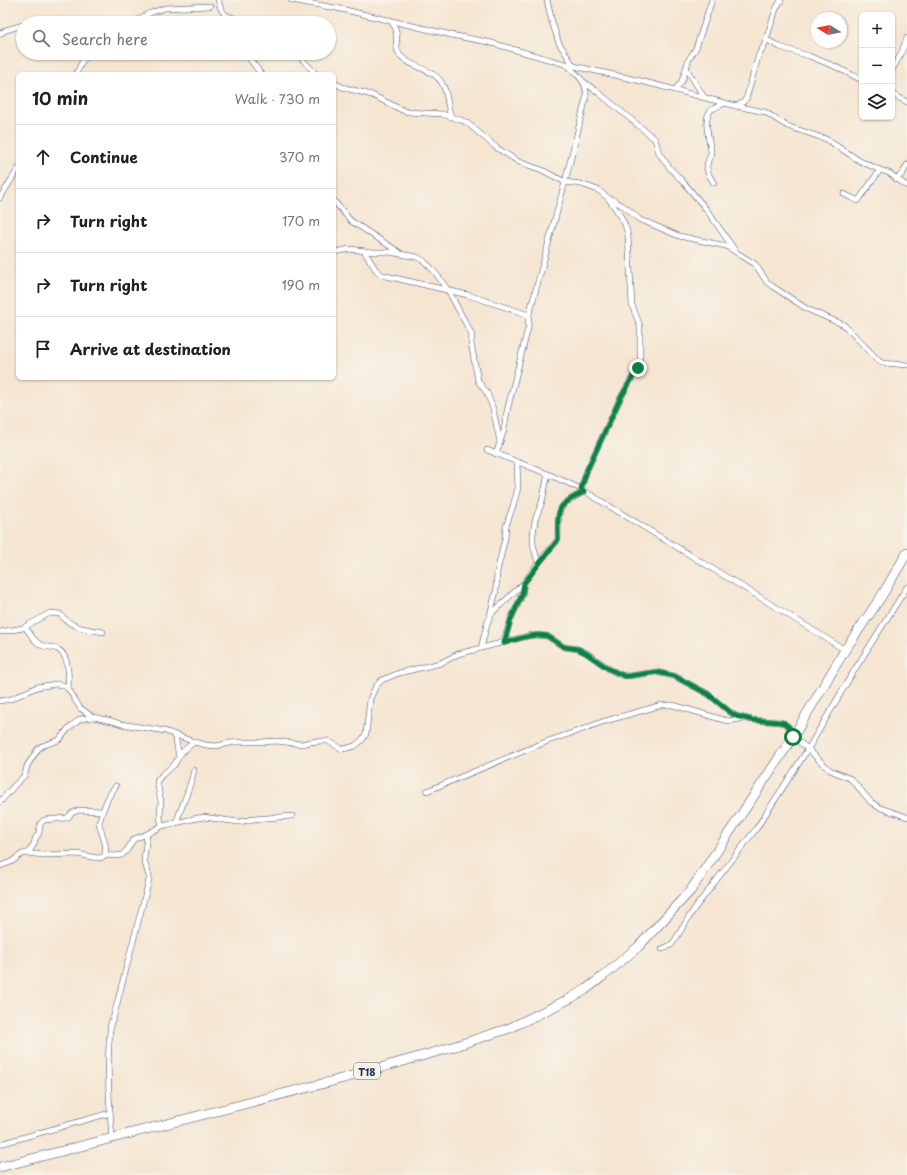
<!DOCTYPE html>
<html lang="en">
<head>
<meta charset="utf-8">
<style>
  :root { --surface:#fff; --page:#f6f6f6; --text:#202124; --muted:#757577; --line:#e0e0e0 }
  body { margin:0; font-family:"Playpen Sans",sans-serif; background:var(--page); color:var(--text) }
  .controls { position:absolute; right:12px; top:12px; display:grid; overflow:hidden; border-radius:6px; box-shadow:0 1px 3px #0004 }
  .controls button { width:36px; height:36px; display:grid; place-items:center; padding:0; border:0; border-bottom:1px solid var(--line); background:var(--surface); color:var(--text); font:20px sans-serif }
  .compass { position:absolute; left:811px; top:12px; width:36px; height:36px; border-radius:50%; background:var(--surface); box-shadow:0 1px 3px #0004; rotate:280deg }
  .stop { position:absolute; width:12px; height:12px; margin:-9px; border:3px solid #0b8043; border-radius:50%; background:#fff }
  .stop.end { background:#0b8043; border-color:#fff; box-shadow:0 1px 4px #0008 }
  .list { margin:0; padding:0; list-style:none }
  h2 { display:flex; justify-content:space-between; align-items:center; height:52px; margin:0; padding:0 16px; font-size:17px }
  h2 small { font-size:13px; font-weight:400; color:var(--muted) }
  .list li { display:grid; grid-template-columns:26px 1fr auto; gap:12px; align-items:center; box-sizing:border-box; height:64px; padding:0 16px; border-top:1px solid var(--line) }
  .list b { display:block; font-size:15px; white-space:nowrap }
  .list em { font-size:13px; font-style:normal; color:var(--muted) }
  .icon { flex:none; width:22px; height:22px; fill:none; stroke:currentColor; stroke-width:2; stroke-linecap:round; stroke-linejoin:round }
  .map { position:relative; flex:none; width:907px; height:1175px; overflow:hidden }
  .search { position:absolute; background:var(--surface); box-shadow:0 1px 3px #0004; left:16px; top:16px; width:320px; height:44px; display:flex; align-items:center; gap:10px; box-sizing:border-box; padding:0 14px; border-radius:22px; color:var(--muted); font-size:15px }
  .panel { position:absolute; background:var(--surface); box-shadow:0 1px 3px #0004; left:16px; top:72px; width:320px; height:308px; border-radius:6px }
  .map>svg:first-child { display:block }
</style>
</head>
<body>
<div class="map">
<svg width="907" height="1175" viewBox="0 0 907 1175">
  <rect width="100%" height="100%" fill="#f7f3e8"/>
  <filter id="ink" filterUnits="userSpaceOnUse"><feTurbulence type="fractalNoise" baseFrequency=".025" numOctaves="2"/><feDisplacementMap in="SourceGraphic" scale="8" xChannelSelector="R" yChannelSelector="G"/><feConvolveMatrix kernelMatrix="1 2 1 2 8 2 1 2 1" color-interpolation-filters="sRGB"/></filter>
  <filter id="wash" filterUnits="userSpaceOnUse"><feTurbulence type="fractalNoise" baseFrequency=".012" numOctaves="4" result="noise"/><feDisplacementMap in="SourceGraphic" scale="16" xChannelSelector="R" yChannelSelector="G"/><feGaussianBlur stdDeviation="0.9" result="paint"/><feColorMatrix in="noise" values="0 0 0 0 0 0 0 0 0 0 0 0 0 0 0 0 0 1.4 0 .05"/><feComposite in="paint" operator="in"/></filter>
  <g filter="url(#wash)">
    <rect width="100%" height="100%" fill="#f5e5d1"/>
  </g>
  <g filter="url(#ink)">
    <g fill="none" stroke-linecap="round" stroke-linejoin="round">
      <defs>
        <g id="street">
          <polyline points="218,0 221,9 231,23"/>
          <polyline points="291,0 341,9 456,36 488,42 565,64 641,81 736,106 765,112 787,126 826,139 860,161 880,170 889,173 907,186"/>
          <polyline points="547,0 552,22 559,43 573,65"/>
          <polyline points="226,15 248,23"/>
          <path d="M390,20C392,23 396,27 396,31C398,39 394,49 400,55C411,69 434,67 443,85C448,95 447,106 451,116"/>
          <polyline points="32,23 39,22 44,23"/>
          <polyline points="132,23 150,13 165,8 210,6"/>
          <polyline points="0,34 6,30 23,25"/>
          <polyline points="767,40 780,47 809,56 834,66 862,80"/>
          <polyline points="245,53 261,74"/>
          <polyline points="296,53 316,74"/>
          <polyline points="686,68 704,97"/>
          <polyline points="892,70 901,54 907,38"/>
          <polyline points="76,74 83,60 90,53"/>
          <polyline points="584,82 599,93 655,139 659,153 669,167 685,184 706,209 734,249"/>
          <polyline points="334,83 342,87 372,95 402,110 408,112 442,114 461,120 466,122 497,148 519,162 542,170 565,182 581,184 598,190 608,198 620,215 625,225 628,235 632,305 640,326 640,364 620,399 587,470 581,489"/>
          <polyline points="675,90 682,81 689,59 696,48 712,0"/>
          <polyline points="892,94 907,102"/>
          <polyline points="736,106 743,102 746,99 759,54 764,46 776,9 781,0"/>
          <polyline points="896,179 903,173 907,165"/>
          <path d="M714,183C709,176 705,170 708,161C709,158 711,155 711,152C710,141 702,119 711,110C715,107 721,105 725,103"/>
          <polyline points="844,194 858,201 880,170"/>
          <polyline points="0,198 18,169"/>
          <path d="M609,198L625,207L640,220L646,222L679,236L726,246L755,264L767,282L772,286L807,309L844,325L880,362C889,365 898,363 907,365"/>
          <polyline points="334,201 351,221 399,252"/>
          <polyline points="364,251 376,270 382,275 468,295 529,315"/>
          <polyline points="334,252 350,249 373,252 389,252 417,257 424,261 434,271 448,290 472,335 471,343 478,381 487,393 493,409 500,442"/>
          <polyline points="487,450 548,474 581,489 761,598 845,650"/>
          <path d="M496,454L504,430L507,411L528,328L529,315L565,182L586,98C588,81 577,75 566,64"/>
          <polyline points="538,563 533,544 533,535 535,520 542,502 548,474"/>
          <polyline points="490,615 496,591 497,572 505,538 506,526 513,506 518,488 517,462"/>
          <path d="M25,627C30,633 34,642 41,645C46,648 52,646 57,649C70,655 69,677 68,689"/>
          <path d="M0,632L23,628L50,613L60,614C71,628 86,629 103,632"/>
          <polyline points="503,643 511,619 522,595 524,583"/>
          <path d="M481,648L487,624L491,614L524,583L538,563L557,541L558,539C559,509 555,506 584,492"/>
          <polyline points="0,701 11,699 37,687 56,684 63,685 68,688 80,708 93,717 112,721 121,724 165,731 194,742 206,745 215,746 236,742 261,742 276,741 302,744 310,742 321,741 328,741 342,749 348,748 355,746 362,740 366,734 370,699 376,686 382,680 399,673 441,663 458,654 532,635 547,636 564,647 578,649 587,653 609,669 621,675 629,676 656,672 674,676 708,694 730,712 736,716 752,720 779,722 784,723 789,727 793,737 808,749 824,765 830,770 851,779 871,802 878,807 907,817"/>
          <polyline points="173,734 176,740 179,757"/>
          <polyline points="427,791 548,741 578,731 602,722 662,705 673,705 724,720 729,721 745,718"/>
          <polyline points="0,802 14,786 25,775 27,766 38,749 42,746 59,740 68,729 80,719 93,717"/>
          <path d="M176,823C182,805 190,789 194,770"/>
          <polyline points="162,826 160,817 161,802 157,781 162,775 174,765 182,752 194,742"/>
          <polyline points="28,853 34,844 35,839 39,833 40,824 44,820 67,818 72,813 79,810 103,811"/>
          <polyline points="105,855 114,856 122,855 127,850 134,839 147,834 162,826 193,819 203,817 239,822 254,819 292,816"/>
          <path d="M0,866L11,862L22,854L25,853L44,855L77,854L97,858L104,857C109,846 101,834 99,823C103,810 107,796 116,786"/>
          <polyline points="662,949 671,945 675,940 694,909 756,829 808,749 852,674 907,587"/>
          <path d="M112,1138C109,1099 106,1060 111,1022L113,1019L149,880V876L144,860L147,834"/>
          <polyline points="0,1144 110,1113"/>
        </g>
        <polyline id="highway" points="0,1167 337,1080 443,1050 510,1028 571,998 585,990 602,977 638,947 691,890 793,737 845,650 881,597 907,553"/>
      </defs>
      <use href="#street" stroke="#3c4a6f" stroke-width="6"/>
      <use href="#highway" stroke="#3c4a6f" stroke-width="10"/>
      <use href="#street" stroke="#fff" stroke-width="5"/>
      <use href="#highway" stroke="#fff" stroke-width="9"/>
    </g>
  </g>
  <g fill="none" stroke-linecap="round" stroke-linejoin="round" filter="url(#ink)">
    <path stroke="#0b8043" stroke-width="5" d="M638,368L620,399L587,470L581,489L584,492C555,506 558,509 558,539L557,541L524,583L522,595L511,619L504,643C518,639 532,633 547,636L564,647L578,649L586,653L609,669L624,676H629L656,672L674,676L708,694L730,712L736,716L752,720L779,722L784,723L789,727L793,737"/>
  </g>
  <g text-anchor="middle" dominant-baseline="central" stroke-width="3" stroke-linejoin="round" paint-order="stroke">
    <rect fill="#f7f3e8" stroke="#5d6a87" stroke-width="1" x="354" y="1063" width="26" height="16" rx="3"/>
    <g font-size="10" font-weight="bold" fill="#1b2f5e">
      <text x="367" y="1071">T18</text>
    </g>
  </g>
</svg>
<div class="controls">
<button>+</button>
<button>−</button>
<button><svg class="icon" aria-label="layers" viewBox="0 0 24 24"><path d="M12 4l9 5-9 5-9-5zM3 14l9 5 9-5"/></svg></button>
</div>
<svg class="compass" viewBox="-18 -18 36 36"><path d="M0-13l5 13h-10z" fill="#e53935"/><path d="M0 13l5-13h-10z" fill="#757577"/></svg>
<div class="stop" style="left:793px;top:737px"></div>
<div class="stop end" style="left:638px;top:368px"></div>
<div class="search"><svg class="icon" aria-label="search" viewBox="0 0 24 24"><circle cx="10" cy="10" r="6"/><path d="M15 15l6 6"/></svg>Search here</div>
<section class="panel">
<h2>10 min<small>Walk · 730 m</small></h2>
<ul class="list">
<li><svg class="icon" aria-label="ahead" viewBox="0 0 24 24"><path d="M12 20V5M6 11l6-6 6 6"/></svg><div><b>Continue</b></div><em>370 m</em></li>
<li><svg class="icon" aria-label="right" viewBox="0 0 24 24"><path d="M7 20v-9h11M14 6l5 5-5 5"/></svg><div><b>Turn right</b></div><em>170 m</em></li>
<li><svg class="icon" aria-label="right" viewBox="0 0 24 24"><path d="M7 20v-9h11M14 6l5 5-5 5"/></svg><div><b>Turn right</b></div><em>190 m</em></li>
<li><svg class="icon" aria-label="arrive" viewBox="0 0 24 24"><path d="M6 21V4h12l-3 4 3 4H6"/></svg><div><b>Arrive at destination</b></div></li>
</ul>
</section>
</div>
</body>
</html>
